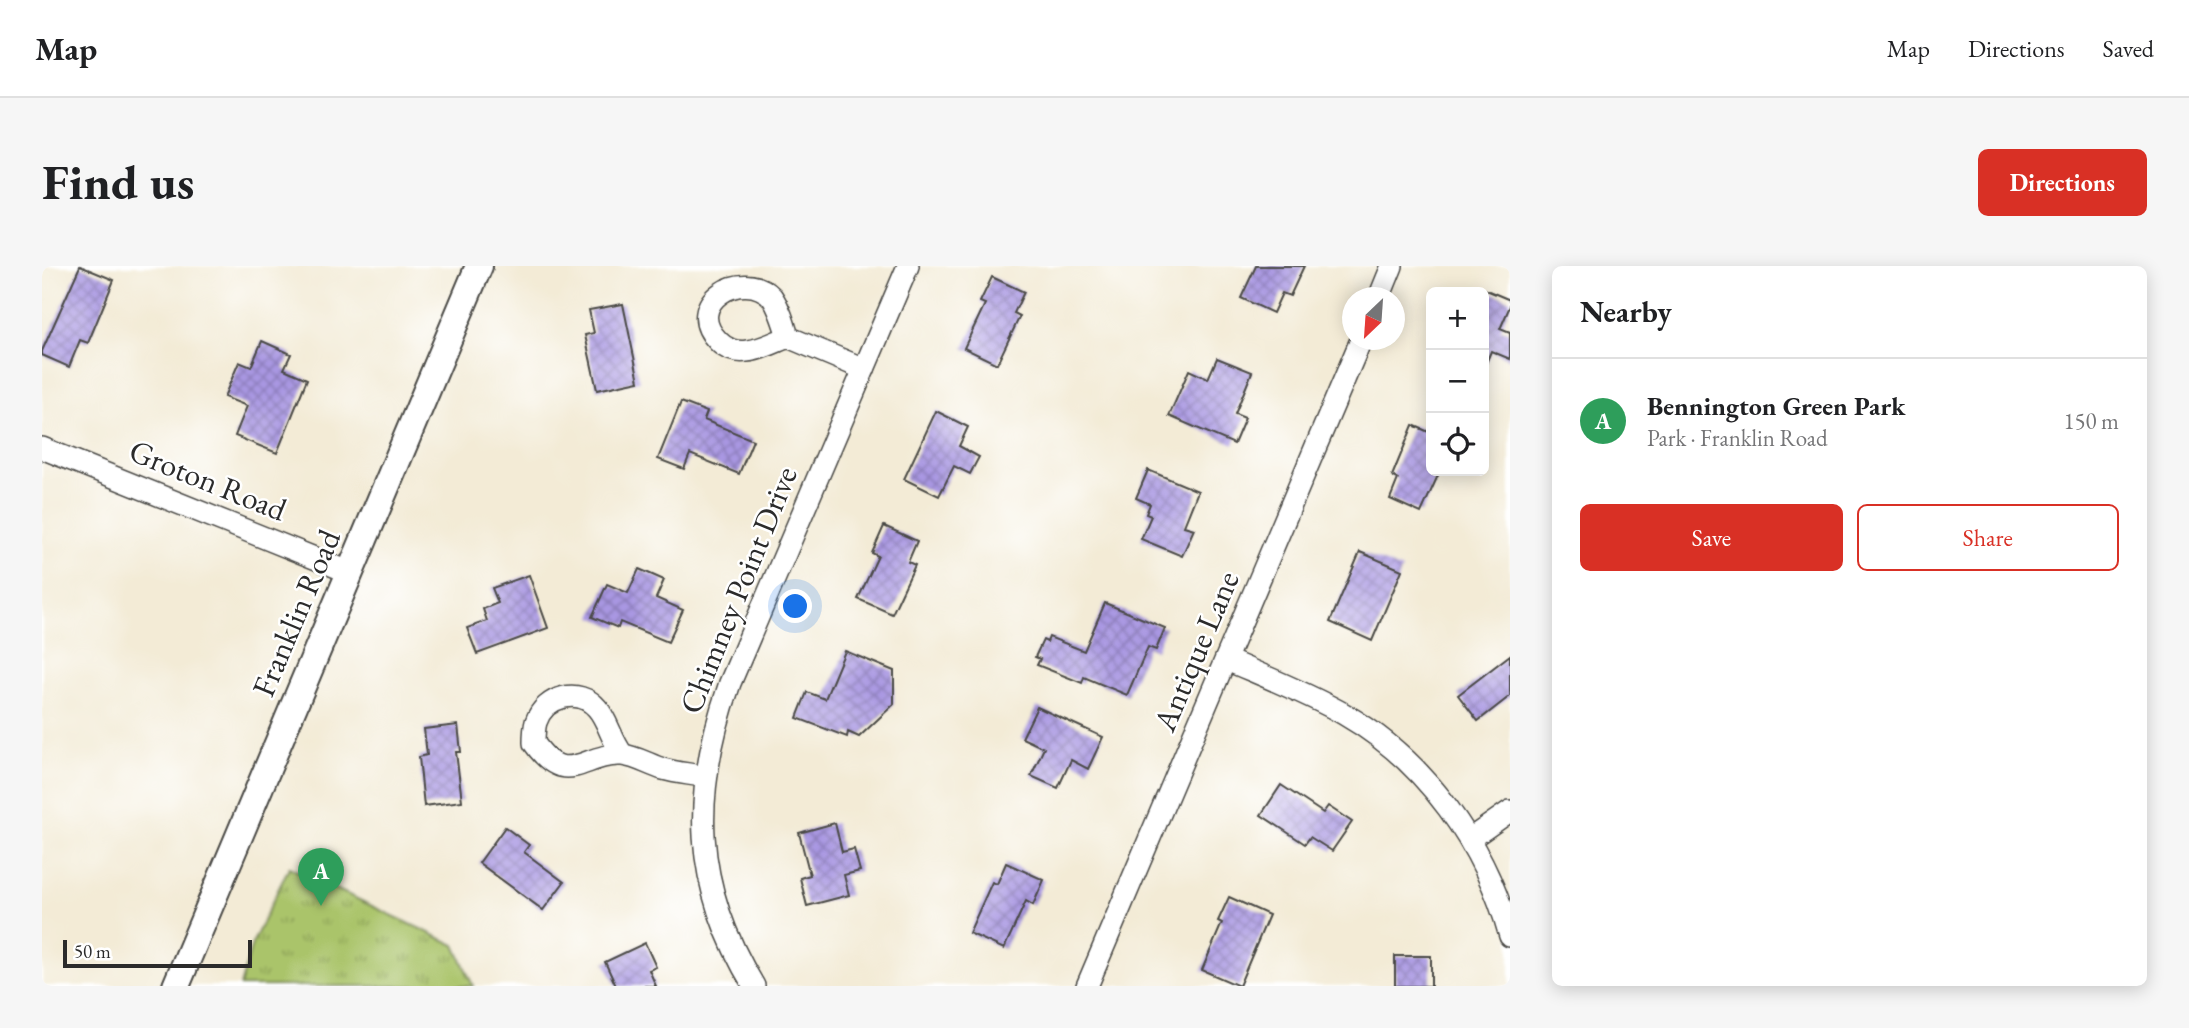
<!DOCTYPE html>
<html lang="en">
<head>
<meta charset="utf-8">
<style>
  :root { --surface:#fff; --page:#f6f6f6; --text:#202124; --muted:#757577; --line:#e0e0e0; --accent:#d93025 }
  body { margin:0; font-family:"EB Garamond",serif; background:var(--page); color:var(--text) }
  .controls { position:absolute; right:21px; top:21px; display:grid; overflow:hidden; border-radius:10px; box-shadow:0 4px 18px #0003 }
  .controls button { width:63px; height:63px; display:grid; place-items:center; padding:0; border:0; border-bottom:2px solid var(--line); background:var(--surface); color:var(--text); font:35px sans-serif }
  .compass { position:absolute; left:1300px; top:21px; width:63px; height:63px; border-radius:50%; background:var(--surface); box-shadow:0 4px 18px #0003; rotate:205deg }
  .scale { position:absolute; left:21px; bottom:18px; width:189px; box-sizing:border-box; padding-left:7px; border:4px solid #2b2b2b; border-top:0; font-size:19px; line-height:24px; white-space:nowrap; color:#2b2b2b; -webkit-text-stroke:5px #fff; paint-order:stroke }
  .you { position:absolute; left:754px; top:341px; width:24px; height:24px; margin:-18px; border:5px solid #fff; border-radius:50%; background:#1a73e8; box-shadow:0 0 0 10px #1a73e833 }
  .badge { display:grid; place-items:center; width:46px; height:46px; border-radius:50%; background:var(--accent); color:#fff; font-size:23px; font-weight:700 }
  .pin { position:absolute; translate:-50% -58px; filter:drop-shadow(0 2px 4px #0008) }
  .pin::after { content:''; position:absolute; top:37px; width:24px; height:21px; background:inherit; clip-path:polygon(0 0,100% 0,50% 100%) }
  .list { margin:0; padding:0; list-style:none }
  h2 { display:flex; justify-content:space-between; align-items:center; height:91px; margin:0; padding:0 28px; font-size:30px }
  h2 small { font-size:23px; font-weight:400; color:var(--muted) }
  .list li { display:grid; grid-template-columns:46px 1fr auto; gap:21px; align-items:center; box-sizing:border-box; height:126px; padding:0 28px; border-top:2px solid var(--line) }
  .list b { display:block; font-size:26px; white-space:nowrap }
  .list p { margin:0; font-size:23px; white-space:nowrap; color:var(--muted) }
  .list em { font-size:23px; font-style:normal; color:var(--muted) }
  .actions { display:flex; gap:14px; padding:21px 28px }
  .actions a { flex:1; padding:16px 0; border:2px solid var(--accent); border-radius:10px; text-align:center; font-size:24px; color:var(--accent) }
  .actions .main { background:var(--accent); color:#fff }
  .icon { flex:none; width:38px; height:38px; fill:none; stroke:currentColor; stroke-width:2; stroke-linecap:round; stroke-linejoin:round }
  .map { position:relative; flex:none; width:1468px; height:720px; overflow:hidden; border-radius:10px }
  header { display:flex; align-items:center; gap:42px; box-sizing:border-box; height:98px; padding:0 35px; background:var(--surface); border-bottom:2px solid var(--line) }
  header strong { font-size:33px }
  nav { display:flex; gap:38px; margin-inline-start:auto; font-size:24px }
  .intro { display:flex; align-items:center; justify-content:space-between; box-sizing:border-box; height:168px; padding:0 42px }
  h1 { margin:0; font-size:49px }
  .button { padding:18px 32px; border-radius:10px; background:var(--accent); color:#fff; font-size:24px; font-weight:700 }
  main { display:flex; gap:42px; padding:0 42px }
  aside { flex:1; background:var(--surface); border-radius:10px; box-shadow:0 4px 18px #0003 }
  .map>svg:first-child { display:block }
</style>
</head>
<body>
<header>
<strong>Map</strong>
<nav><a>Map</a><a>Directions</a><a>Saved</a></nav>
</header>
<div class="intro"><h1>Find us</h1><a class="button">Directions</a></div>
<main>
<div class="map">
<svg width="1468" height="720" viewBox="0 0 1468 720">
  <defs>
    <pattern id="park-tufts" width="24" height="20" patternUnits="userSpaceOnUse" patternTransform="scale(1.75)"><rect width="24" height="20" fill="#aac46a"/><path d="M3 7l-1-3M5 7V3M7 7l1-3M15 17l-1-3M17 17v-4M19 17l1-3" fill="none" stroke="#8b9f57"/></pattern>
    <pattern id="building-cross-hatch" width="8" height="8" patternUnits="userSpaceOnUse" patternTransform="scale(1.75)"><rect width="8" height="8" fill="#a997e2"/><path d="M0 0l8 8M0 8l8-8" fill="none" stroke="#8a7bb7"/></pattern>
  </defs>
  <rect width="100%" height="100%" fill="#fff"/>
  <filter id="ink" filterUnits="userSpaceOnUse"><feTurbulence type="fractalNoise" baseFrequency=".0143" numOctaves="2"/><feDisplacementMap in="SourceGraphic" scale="14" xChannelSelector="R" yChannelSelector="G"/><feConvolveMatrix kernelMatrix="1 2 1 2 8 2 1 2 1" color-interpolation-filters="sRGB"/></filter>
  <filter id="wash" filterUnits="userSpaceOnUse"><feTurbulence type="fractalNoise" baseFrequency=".00686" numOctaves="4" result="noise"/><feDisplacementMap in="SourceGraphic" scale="28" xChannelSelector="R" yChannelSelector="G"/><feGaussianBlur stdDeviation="1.57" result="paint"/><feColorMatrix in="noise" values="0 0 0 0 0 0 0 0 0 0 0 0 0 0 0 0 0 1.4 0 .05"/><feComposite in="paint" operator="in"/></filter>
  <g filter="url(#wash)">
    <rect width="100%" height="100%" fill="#f3ebd6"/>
    <polygon fill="url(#park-tufts)" stroke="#6a784a" stroke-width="2" points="247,601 413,679 431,720 198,720 210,678"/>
    <g id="blocks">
      <g fill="url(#building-cross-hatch)">
        <polygon points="38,0 72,14 46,77 38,74 27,101 0,89 0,85"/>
        <polygon points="1214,0 1262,0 1248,30 1240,27 1231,47 1199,32"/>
        <polygon points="950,11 982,26 972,47 978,50 955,98 922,82 943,38 938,36"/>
        <polygon points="1442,23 1468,34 1468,40 1458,63 1468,67 1468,93 1449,85 1442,102"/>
        <polygon points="581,38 597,115 555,124 543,69 552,67 547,44"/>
        <polygon points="220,75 249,88 242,103 265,113 235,187 193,170 205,140 182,131 197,96 209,101"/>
        <polygon points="1175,92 1210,106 1193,148 1203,152 1192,178 1127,150 1147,104 1166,113"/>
        <polygon points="639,136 665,146 662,154 711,174 697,208 648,188 642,203 616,193"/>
        <polygon points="894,145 926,161 917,180 937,191 928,208 912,200 897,230 862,213"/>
        <polygon points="1371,159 1389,167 1389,205 1398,205 1379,247 1348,233 1356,213 1350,210"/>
        <polygon points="1106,204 1156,225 1142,260 1152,263 1140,290 1099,273 1109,250 1104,248 1108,238 1094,232"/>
        <polygon points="842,260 875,275 866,296 873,299 850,348 816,333 836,290 830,287"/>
        <polygon points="1318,286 1360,304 1330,375 1288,356"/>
        <polygon points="597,303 622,314 614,332 641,344 626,376 578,356 576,362 550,351 565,318 586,327"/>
        <polygon points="487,309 506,362 435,388 425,362 445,355 441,343 456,337 450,322"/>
        <polygon points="1063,337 1123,362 1114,384 1106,381 1085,429 1042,411 1040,417 995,399 998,393 993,391 1001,374 1005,376 1007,371 1042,385"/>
        <polygon points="803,385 852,405 852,438 817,471 806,466 805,471 755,452 765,426 783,433"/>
        <polygon points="1468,389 1468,430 1436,455 1416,429"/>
        <polygon points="995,441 1061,471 1046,503 1029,494 1016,522 989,510 1002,482 980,472"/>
        <polygon points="416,459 419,486 414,486 420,535 382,540 377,491 385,489 382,463"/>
        <polygon points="1239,519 1281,547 1286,540 1310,556 1290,585 1268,571 1263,578 1219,549"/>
        <polygon points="793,557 800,586 812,583 818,605 802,609 807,629 765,640 758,612 768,609 757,567"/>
        <polygon points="463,561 487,579 482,586 522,616 501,644 437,597"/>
        <polygon points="964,597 1002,614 991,639 984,635 962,683 927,667 950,616 955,618"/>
        <polygon points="1187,631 1227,649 1197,720 1160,704 1180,657 1176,655"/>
        <polygon points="603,677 614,701 607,704 614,720 574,720 563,696"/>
        <rect x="1353" y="690" width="36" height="30"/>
      </g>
    </g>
  </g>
  <g filter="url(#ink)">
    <use href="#blocks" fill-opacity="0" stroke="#494845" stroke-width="2"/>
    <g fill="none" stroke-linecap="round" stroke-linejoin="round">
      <defs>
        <g id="minor">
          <polyline points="1337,32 1350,0"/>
          <path d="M746,71C733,76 719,84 705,85C695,87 683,83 676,75C639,38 701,0 730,31C738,43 742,57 746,71L822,103"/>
          <polyline points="0,182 307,306"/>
          <path d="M1185,394C1224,411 1265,427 1302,448C1384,495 1443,579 1468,670"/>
          <path d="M581,489C569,474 566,454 555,442C537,421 503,430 494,456C492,463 492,470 492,477C525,524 541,487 580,489C593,490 608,499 621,503C635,507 650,508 664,511"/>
          <polyline points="1428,573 1468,545"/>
          <path d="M712,720C650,618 649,528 688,417L866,0"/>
          <polyline points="1045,720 1319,74"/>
        </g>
        <polyline id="tertiary" points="134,720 437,0"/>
      </defs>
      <use href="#minor" stroke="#494845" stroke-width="24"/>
      <use href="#tertiary" stroke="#494845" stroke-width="30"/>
      <use href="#minor" stroke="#fff" stroke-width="21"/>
      <use href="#tertiary" stroke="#fff" stroke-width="26"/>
    </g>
  </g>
  <g text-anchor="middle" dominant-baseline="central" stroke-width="5" stroke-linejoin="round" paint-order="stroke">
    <g font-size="32" fill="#2b2b2b" stroke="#fff">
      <text transform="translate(166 214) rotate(22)">Groton Road</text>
      <text transform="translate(696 324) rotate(-68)">Chimney Point Drive</text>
      <text transform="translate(254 347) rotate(-67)">Franklin Road</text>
      <text transform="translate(1154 385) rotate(-67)">Antique Lane</text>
    </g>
  </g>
</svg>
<div class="controls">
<button>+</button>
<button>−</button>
<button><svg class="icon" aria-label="locate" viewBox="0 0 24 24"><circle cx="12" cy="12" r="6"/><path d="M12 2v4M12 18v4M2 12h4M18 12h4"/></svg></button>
</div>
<svg class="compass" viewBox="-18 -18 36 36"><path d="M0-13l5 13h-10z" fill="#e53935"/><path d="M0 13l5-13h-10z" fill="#757577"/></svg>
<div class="scale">50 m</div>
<div class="you"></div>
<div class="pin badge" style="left:279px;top:640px;background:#2e9e5b">A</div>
</div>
<aside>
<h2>Nearby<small></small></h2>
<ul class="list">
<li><span class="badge" style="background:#2e9e5b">A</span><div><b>Bennington Green Park</b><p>Park · Franklin Road</p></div><em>150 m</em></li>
</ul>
<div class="actions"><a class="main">Save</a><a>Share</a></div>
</aside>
</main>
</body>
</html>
